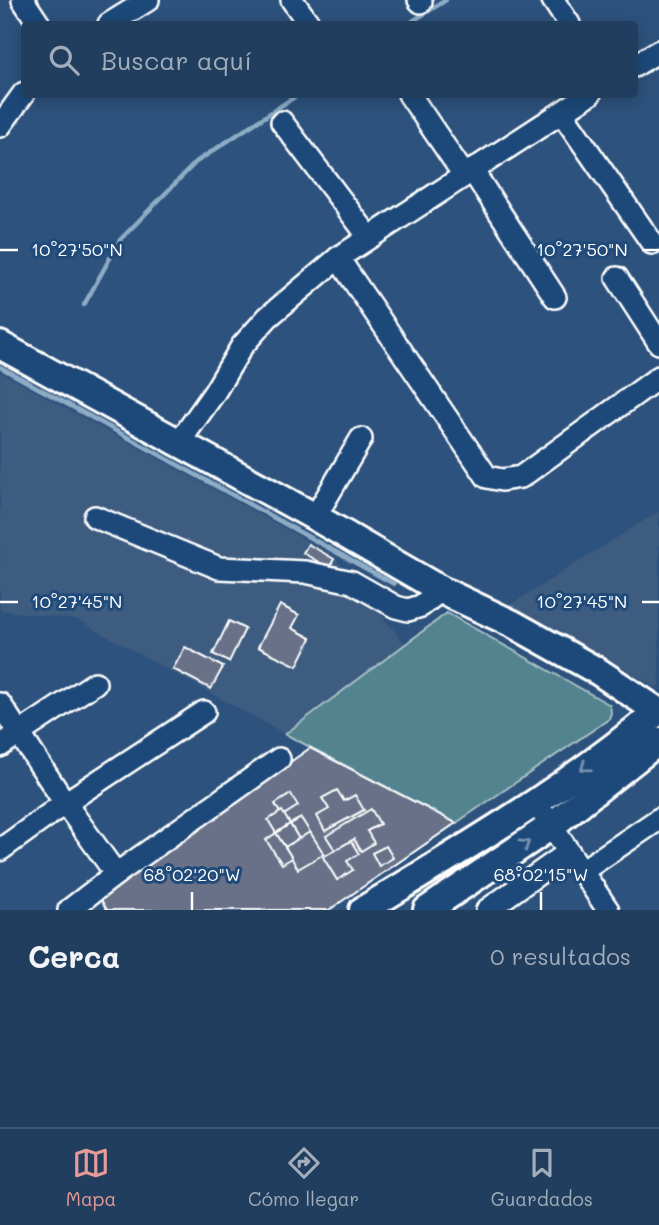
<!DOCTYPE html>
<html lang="es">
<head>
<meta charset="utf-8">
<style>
  :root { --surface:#223e5e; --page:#2a4564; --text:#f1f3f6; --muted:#a2aebc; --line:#3f5773; --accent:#e69b98 }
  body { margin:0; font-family:Mali,sans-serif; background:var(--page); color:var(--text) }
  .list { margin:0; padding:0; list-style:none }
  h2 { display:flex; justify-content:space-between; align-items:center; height:91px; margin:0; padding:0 28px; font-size:30px }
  h2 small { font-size:23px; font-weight:400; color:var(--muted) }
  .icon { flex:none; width:38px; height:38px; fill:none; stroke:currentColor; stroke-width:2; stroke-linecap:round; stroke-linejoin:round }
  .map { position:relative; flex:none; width:659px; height:910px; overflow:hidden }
  .search { position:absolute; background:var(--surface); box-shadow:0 4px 18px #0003; left:21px; right:21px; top:21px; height:77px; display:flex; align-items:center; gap:18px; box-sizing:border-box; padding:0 24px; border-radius:7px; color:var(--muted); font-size:26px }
  .sheet { height:217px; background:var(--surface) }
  nav { display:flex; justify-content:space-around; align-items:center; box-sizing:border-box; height:98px; border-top:2px solid var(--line); background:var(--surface); font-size:19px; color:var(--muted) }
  nav a { display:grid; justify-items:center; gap:4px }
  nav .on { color:var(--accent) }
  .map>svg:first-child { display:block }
</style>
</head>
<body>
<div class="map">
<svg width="659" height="910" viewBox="0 0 659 910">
  <rect width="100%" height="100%" fill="#2d527d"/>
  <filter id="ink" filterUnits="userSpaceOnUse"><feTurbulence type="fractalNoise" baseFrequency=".0143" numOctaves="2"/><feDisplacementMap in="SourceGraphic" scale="14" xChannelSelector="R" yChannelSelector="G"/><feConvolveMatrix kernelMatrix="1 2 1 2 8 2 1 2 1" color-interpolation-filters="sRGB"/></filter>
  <g filter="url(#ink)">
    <g fill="#3e5b80">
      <polygon points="0,372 333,555 405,644 285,734 78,620 0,610"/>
      <polygon points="659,511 659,685 656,687 510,605"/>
    </g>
    <polygon fill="#52838e" stroke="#a8c1c6" stroke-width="2" points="447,613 610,705 611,713 609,719 456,823 285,734"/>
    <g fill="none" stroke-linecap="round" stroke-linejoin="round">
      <g stroke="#8eacc5" stroke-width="4.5">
        <polyline points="408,24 446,0"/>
        <polyline points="84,305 120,240 196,162 299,94"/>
        <polyline points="0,367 394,584"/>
      </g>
    </g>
    <g fill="#677188" stroke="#fff" stroke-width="2">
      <polygon points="308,544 334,559 329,568 303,553"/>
      <polygon points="280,605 299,615 292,628 311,638 297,666 258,647"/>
      <polygon points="229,621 245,629 229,662 213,654"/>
      <polygon points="185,647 223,667 211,689 173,669"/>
      <polygon points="310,748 456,823 329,910 107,910 100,898"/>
      <polygon points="337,790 344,801 355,795 364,810 325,831 317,816 329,809 322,798"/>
      <polygon points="291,794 298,806 282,816 275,804"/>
      <polygon points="371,809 380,824 367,831 374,843 361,851 354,839 335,850 326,836"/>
      <polygon points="282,811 290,824 276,833 268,820"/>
      <polygon points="301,818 310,832 299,839 290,824"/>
      <polygon points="290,824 299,839 285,847 276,833"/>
      <polygon points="310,832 324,854 298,869 285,847"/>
      <polygon points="276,833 292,858 282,864 266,840"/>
      <polygon points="351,841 359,854 347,861 353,870 337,880 323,857"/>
      <polygon points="386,846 393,858 379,866 372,853"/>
    </g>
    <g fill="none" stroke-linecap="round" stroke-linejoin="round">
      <defs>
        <g id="minor">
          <polyline points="23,0 39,24"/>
          <polyline points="292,0 309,24"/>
          <polyline points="419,0 421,2"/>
          <polyline points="553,0 569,24"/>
          <polyline points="109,24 148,0"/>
          <polyline points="634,66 659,51"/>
          <polyline points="409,94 464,175"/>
          <polyline points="562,113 652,243"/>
          <polyline points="282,122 369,237"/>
          <polyline points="0,126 24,93"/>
          <polyline points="472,170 555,297"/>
          <polyline points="338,258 487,477 502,480 521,477 659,377"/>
          <polyline points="617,278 659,343"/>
          <polyline points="178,444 214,393 242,346 268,317 338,258 590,94"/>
          <polyline points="95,517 219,568 305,572 352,582 396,607 408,610 421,606 441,590"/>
          <polyline points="315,517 361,439"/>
          <polyline points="0,704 65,803 116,874"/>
          <polyline points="0,746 95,683"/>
          <polyline points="536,803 608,910"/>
          <polyline points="0,850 65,803 204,712"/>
          <polyline points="582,871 659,819"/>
          <polyline points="69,910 116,874 279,759"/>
          <polyline points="487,910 569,852"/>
        </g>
        <g id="major">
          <polyline points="0,345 315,517 441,590 513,624 599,672 659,712"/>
          <path d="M363,910C464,848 568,788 658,711"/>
          <polyline points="427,910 551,826 659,741"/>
        </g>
      </defs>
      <use href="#minor" stroke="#fff" stroke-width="26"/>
      <use href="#major" stroke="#fff" stroke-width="32"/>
      <use href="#minor" stroke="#1f4a7a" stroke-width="21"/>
      <use href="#major" stroke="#1f4a7a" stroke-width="26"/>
    </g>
    <defs><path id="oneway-chevron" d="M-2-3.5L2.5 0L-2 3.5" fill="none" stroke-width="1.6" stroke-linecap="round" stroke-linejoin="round" transform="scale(1.75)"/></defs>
    <g stroke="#7992af">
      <use href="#oneway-chevron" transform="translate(585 767) rotate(144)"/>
      <use href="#oneway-chevron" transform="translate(525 844) rotate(-34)"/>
    </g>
  </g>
  <path fill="none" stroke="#fff" stroke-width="2.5" d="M0,250H18M642,250H659M0,602H18M642,602H659M192,892V910M541,892V910"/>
  <g font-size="18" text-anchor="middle" fill="#fff" stroke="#1f4a7a" stroke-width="6" stroke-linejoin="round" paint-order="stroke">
    <text x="77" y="256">10°27'50"N</text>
    <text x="582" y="256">10°27'50"N</text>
    <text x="77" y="608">10°27'45"N</text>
    <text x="582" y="608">10°27'45"N</text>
    <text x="192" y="881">68°02'20"W</text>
    <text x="541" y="881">68°02'15"W</text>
  </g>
</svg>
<div class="search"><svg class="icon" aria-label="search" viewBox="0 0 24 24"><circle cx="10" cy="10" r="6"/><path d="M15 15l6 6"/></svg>Buscar aquí</div>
</div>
<section class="sheet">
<h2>Cerca<small>0 resultados</small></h2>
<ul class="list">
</ul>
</section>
<nav>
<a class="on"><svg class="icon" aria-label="map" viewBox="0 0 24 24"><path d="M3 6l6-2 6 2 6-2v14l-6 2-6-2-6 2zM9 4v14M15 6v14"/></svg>Mapa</a>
<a><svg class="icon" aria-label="directions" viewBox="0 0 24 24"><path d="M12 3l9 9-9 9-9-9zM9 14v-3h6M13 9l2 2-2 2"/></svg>Cómo llegar</a>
<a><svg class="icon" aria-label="saved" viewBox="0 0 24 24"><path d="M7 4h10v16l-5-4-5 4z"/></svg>Guardados</a>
</nav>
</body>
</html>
